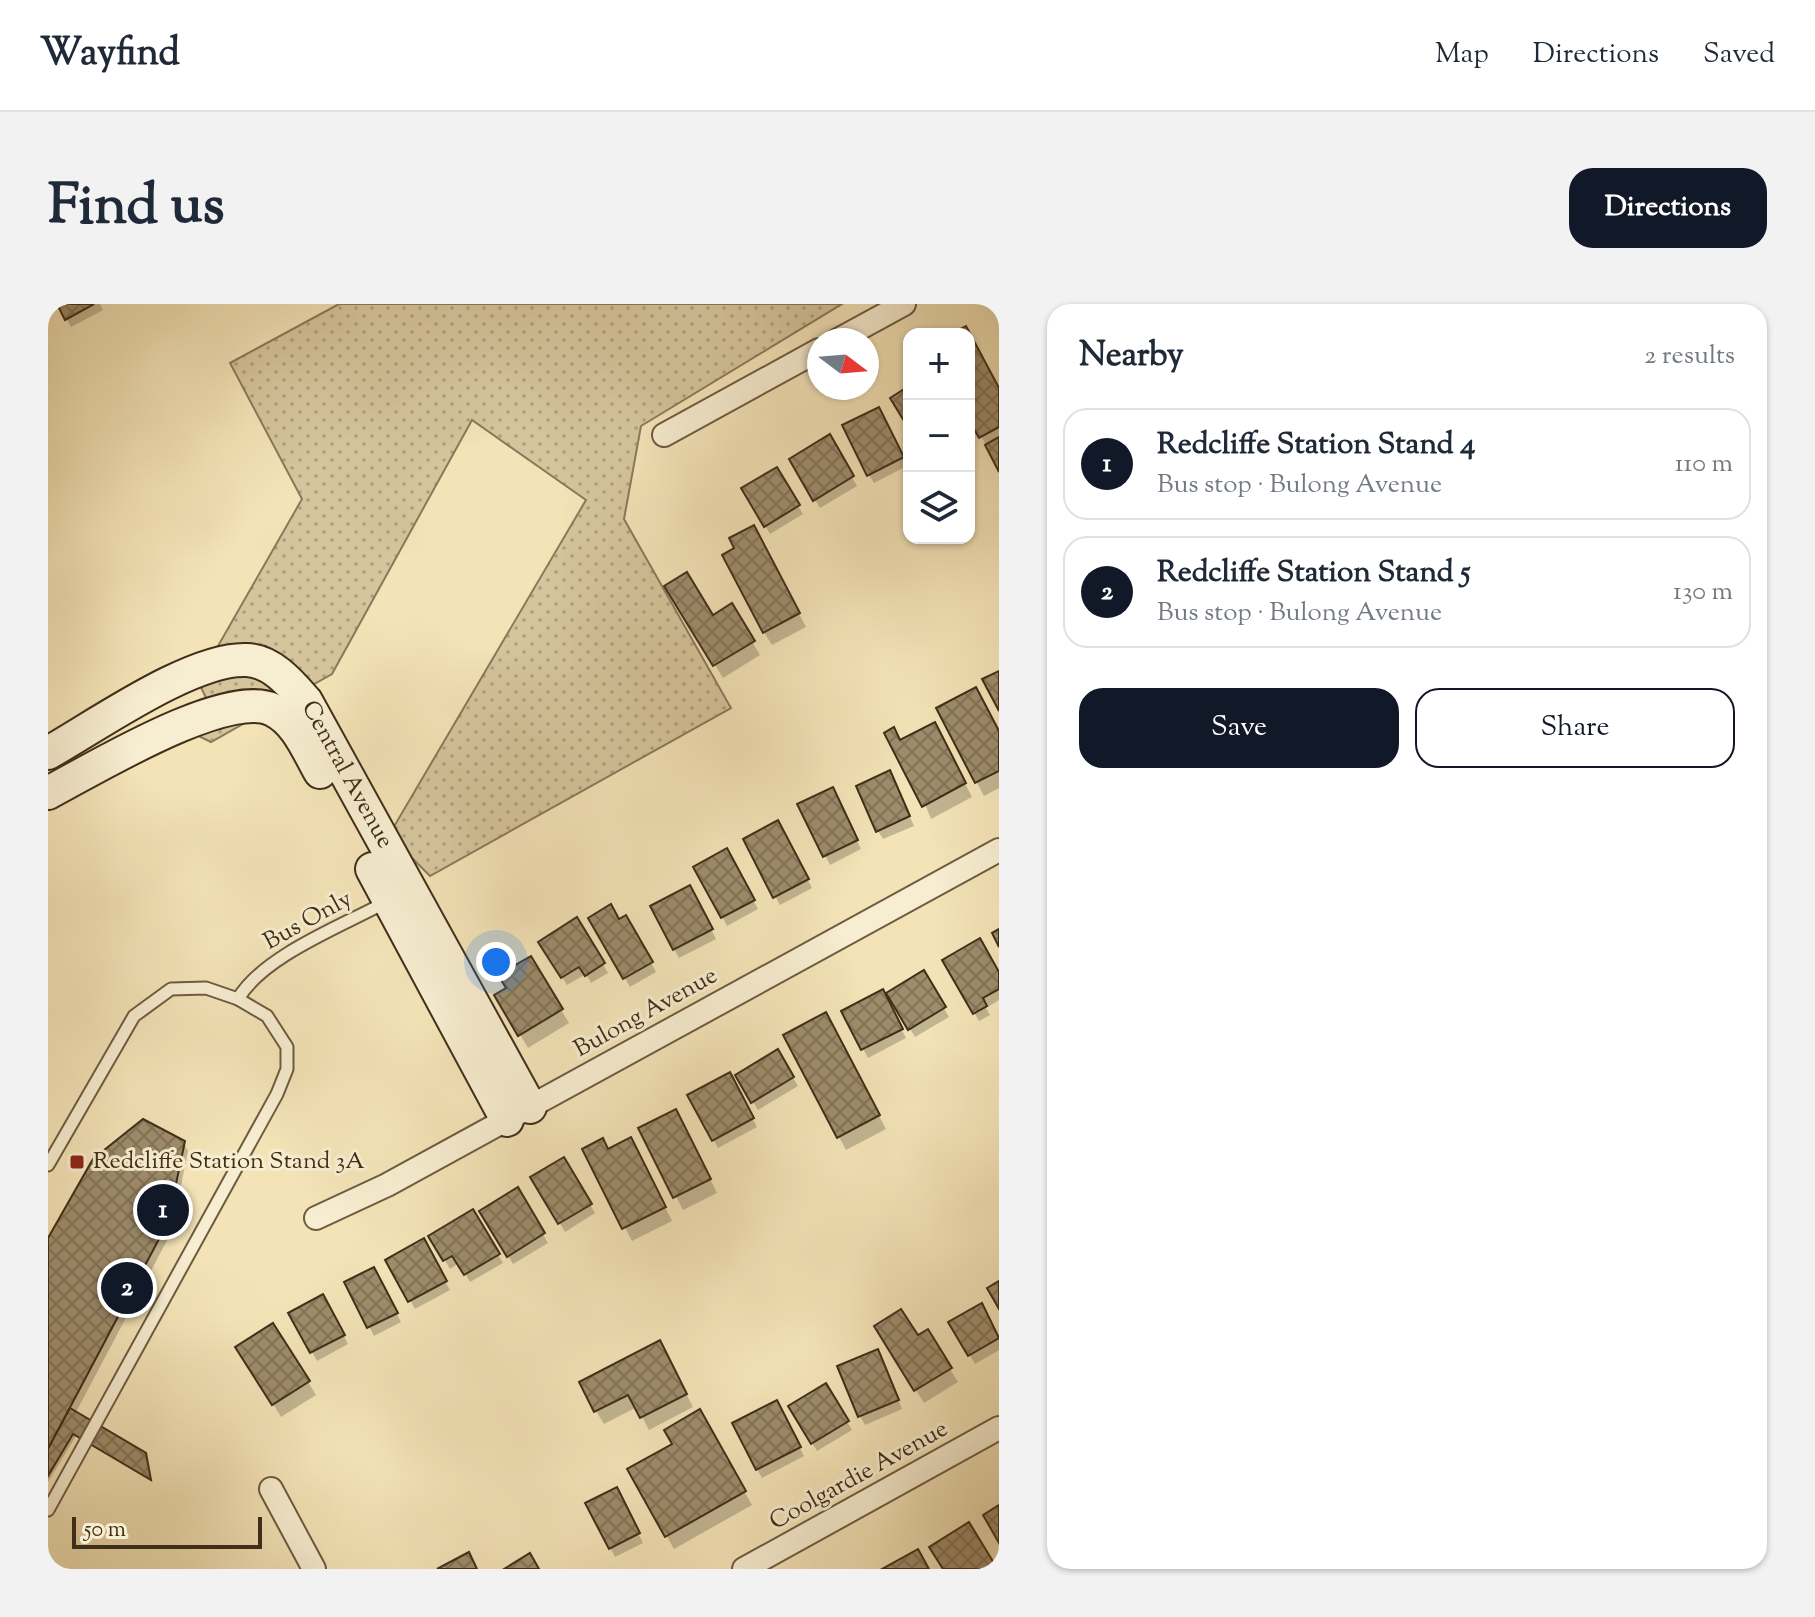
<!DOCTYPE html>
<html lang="en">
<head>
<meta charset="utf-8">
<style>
  :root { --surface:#fff; --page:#f2f2f3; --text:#1f2937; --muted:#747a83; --line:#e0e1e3; --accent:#111827 }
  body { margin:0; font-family:"Sorts Mill Goudy",serif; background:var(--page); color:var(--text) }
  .controls { position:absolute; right:24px; top:24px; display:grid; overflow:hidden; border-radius:16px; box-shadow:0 2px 6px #0004 }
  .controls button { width:72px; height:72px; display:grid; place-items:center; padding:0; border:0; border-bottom:2px solid var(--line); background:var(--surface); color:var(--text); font:40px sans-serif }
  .compass { position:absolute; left:759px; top:24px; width:72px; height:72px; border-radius:50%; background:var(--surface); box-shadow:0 2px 6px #0004; rotate:106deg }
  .scale { position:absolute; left:24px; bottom:20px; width:190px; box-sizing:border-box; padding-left:8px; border:4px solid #412e18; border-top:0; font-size:22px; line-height:28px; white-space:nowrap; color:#412e18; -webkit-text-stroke:6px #f7edd0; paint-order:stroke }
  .you { position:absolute; left:448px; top:658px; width:28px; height:28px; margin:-20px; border:6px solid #fff; border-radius:50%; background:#1a73e8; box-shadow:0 0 0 12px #1a73e833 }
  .badge { display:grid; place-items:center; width:52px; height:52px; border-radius:50%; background:var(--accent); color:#fff; font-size:26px; font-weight:700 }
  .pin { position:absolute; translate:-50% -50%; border:4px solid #fff; box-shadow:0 2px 8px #0006 }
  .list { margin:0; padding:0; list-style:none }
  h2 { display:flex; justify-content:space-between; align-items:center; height:104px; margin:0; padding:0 32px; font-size:34px }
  h2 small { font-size:26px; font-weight:400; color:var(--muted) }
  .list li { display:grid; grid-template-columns:52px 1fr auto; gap:24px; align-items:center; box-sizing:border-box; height:112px; margin:0 16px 16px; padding:0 16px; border:2px solid var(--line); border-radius:24px }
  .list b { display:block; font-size:30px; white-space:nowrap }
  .list p { margin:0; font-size:26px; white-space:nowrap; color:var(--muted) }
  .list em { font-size:26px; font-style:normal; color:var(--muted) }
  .actions { display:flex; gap:16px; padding:24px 32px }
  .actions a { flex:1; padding:18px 0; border:2px solid var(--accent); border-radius:24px; text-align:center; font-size:28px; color:var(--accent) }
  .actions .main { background:var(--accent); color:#fff }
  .icon { flex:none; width:44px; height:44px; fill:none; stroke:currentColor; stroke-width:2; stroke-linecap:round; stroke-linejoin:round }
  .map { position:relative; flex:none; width:951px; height:1265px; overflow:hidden; border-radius:24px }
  header { display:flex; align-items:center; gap:48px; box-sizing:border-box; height:112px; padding:0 40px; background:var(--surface); border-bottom:2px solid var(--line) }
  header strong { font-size:38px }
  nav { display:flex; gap:44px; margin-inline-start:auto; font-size:28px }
  .intro { display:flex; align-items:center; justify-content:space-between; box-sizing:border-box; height:192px; padding:0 48px }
  h1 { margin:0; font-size:56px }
  .button { padding:20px 36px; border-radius:24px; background:var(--accent); color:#fff; font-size:28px; font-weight:700 }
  main { display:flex; gap:48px; padding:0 48px }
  aside { flex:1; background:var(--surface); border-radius:24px; box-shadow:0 2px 6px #0004 }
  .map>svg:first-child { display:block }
</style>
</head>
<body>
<header>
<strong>Wayfind</strong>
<nav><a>Map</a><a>Directions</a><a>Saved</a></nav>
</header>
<div class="intro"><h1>Find us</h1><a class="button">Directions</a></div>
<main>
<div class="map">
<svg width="951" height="1265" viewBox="0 0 951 1265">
  <defs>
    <pattern id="grass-dots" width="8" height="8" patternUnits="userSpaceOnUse" patternTransform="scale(2)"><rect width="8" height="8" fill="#d5c49c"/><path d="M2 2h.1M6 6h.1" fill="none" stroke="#aea07e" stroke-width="1.8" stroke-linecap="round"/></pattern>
    <pattern id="building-cross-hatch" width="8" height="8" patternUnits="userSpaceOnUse" patternTransform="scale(2)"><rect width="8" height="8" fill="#9e8c6b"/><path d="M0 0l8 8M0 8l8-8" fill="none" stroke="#827357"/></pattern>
  </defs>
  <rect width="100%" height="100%" fill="#f3e3b7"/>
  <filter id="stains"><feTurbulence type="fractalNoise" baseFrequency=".0025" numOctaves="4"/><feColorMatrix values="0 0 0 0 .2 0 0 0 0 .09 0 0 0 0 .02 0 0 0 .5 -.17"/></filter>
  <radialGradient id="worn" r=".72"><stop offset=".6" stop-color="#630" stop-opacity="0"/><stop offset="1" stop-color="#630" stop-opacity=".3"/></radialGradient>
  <polygon fill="url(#grass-dots)" stroke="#8b795a" stroke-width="2" points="291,0 794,0 593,122 576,215 683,404 382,572 341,531 538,196 424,116 284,370 163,438 136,425 160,398 150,377 254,195 182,59"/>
  <g fill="#0003">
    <polygon points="11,0 52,0 55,6 23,23"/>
    <polygon points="921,31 951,87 951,164 921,111"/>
    <polygon points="835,114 859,162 826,179 821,171"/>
    <polygon points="781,133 809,182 772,204 743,156"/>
    <polygon points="728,166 755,210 722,230 696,185"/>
    <polygon points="713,237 758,323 724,341 716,328"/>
    <polygon points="619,282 664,314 683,302 712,351 675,374"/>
    <polygon points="890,405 951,430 951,484 936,492"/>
    <polygon points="894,434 924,493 883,515 852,438"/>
    <polygon points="846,477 866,522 835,535 830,527"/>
    <polygon points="789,494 813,545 782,561 752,501"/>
    <polygon points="729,519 764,584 732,601 697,536"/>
    <polygon points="678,547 710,605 679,622 648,564"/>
    <polygon points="646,592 668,635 631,654 626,645"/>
    <polygon points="578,613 608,668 582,683 543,614 570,617"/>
    <polygon points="528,616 560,669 543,679 538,670 519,681 493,638"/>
    <polygon points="482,654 521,719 480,744 449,692 461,685"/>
    <polygon points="897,657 951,672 951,696 938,704 942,711 931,717"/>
    <polygon points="875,669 901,713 867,733 841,690"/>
    <polygon points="834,688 858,734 820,754 796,708"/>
    <polygon points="785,724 838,825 798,846 791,833"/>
    <polygon points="729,747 750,782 710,806 689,771"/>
    <polygon points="681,771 709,823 670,844 642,792"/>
    <polygon points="635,820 669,889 635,906 593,825"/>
    <polygon points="135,838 140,847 124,927 27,1110 97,1150 103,1177 28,1132 0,1178 0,938"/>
    <polygon points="537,846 590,849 624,917 584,937"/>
    <polygon points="516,855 547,909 517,928 485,874"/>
    <polygon points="469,886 500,939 465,960 434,907"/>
    <polygon points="424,908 455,959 422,978 411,959 402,965 383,932"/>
    <polygon points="375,937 402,986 367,1005 340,956"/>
    <polygon points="330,974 353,1018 326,1032 298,979"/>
    <polygon points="275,992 300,1040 269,1057 243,1009"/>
    <polygon points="933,1001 951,1032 951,1046 927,1060 903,1019"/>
    <polygon points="829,1023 869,1034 879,1028 910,1078 876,1099"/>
    <polygon points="619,1052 645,1103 601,1126 589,1103 556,1120 548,1107"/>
    <polygon points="198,1056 260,1078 268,1091 233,1113"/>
    <polygon points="834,1056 854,1105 817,1121 812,1112"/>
    <polygon points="777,1082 804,1126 769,1147 743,1103"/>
    <polygon points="733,1107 756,1152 714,1174 709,1165"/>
    <polygon points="651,1108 704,1201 626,1245 582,1166 626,1140"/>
    <polygon points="573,1194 595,1239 567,1253 540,1200"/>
  </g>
  <g fill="url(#building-cross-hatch)" stroke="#412e18" stroke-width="2">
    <polygon points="9,0 46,0 17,16"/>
    <polygon points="918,22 951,84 951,123 931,134 921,116 921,30 903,30"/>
    <polygon points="861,82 861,125 842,94"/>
    <polygon points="831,103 856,153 819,172 794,121"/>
    <polygon points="782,130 806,172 765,197 741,155"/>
    <polygon points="951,133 951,168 937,141"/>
    <polygon points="729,163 752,201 716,223 693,184"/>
    <polygon points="706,221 752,309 715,329 674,251 686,244 681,234"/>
    <polygon points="639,268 665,311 684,299 707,337 665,362 616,282"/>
    <polygon points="951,367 951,407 934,375"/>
    <polygon points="928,383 951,427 951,467 927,479 888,404"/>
    <polygon points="887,418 918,479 874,503 836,429 846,423 852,436"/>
    <polygon points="842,466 862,512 828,528 808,482"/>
    <polygon points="785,483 810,536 775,553 749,500"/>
    <polygon points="730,516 761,575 725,594 695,535"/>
    <polygon points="679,544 707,596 673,614 645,563"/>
    <polygon points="642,581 665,625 625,646 602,602"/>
    <polygon points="563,600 571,615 578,611 605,658 575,675 540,614"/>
    <polygon points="529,613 557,659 537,672 531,663 513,674 490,638"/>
    <polygon points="951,625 951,643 944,629"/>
    <polygon points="932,634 951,668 951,685 935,694 939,702 925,710 894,656"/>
    <polygon points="483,652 515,705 470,732 446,691 458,684 450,671"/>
    <polygon points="876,666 898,703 860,726 838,689"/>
    <polygon points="835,685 855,725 813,746 793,707"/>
    <polygon points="778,708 832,811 789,834 735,731"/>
    <polygon points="730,745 746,773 703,799 687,771"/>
    <polygon points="682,768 706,814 664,837 639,791"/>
    <polygon points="628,805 663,875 625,894 590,824"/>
    <polygon points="95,815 137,837 120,918 0,1145 0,934 45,855"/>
    <polygon points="583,833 618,903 574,925 534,845 555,834 560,845"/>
    <polygon points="516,853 544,900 510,920 482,873"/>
    <polygon points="470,883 497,929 459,953 431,907"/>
    <polygon points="425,905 452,950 416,971 404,952 395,957 380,932"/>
    <polygon points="376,934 399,977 360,998 337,956"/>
    <polygon points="326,963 350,1009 319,1024 296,978"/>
    <polygon points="951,977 951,1005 939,984"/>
    <polygon points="275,990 297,1031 262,1049 240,1009"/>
    <polygon points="934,999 951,1034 920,1052 900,1018"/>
    <polygon points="853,1005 870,1031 880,1025 904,1064 866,1087 826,1022"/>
    <polygon points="225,1019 262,1077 224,1101 187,1043"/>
    <polygon points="612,1036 639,1090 592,1114 580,1091 546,1108 531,1078"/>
    <polygon points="830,1045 851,1096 810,1113 789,1062"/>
    <polygon points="778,1079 801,1117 763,1140 740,1102"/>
    <polygon points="729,1096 753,1143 708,1166 684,1119"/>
    <polygon points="22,1104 98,1149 103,1176 25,1130 0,1172 0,1145"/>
    <polygon points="652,1105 698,1187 617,1233 579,1165 624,1140 616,1126"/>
    <polygon points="569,1183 592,1229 561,1245 537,1199"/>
    <polygon points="951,1201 951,1239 935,1211"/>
    <polygon points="921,1218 949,1264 947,1265 895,1265 881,1243"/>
    <polygon points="870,1245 881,1265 834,1265"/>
    <polygon points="421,1248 429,1265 389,1265"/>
    <polygon points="482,1249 491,1265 456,1265"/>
  </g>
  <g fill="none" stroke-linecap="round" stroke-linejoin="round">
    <defs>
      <g id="lane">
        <path d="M190,695C215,652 294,622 338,598"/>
        <polyline points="0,861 86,712 123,685 158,684 190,695 219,712 239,743 239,765 229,790 0,1206"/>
      </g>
      <g id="street">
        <polyline points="790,36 856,0"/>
        <polyline points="616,131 771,46"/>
        <polyline points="268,914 339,881 951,546"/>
        <polyline points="223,1185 266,1265"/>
        <polyline points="696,1265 951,1124"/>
      </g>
      <g id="secondary">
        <path id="s1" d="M0,449C48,422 145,353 199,356C224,357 243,380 258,397L482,803"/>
        <path d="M0,489C44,466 180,383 225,406C249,418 259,445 272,468"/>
        <polyline points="324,565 459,816"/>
      </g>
    </defs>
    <use href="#lane" stroke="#6e5b40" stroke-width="15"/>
    <use href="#street" stroke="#6e5b40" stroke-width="26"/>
    <use href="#secondary" stroke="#412e18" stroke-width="36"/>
    <use href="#lane" stroke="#f7edd0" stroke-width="11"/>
    <use href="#street" stroke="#f7edd0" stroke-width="22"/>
    <use href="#secondary" stroke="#f7edd0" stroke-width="32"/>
  </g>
  <rect fill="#8f2418" stroke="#f7edd0" stroke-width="3" x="21" y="850" width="16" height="16" rx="4"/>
  <g text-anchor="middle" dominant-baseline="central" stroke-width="6" stroke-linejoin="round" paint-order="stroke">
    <g font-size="24" fill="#412e18" stroke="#f7edd0">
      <text stroke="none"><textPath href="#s1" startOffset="380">Central Avenue</textPath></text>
      <text transform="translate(260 617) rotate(-29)">Bus Only</text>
      <text transform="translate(598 709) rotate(-29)">Bulong Avenue</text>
      <text transform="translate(811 1172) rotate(-29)">Coolgardie Avenue</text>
    </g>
    <g font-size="24" fill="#412e18" stroke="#f7edd0" text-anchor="start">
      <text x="45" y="858">Redcliffe Station Stand 3A</text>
    </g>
  </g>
  <rect width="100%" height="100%" filter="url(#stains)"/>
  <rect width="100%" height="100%" fill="url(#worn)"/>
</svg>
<div class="controls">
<button>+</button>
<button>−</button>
<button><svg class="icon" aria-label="layers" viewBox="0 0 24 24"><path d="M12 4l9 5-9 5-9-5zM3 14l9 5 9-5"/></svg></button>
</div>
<svg class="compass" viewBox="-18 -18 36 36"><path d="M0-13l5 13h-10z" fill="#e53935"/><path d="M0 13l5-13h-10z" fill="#747a83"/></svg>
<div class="scale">50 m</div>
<div class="you"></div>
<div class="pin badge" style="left:115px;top:906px">1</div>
<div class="pin badge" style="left:79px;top:984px">2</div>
</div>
<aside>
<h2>Nearby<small>2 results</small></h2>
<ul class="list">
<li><span class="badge">1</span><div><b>Redcliffe Station Stand 4</b><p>Bus stop · Bulong Avenue</p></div><em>110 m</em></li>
<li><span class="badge">2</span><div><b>Redcliffe Station Stand 5</b><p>Bus stop · Bulong Avenue</p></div><em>130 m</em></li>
</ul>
<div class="actions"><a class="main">Save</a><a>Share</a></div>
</aside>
</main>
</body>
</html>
